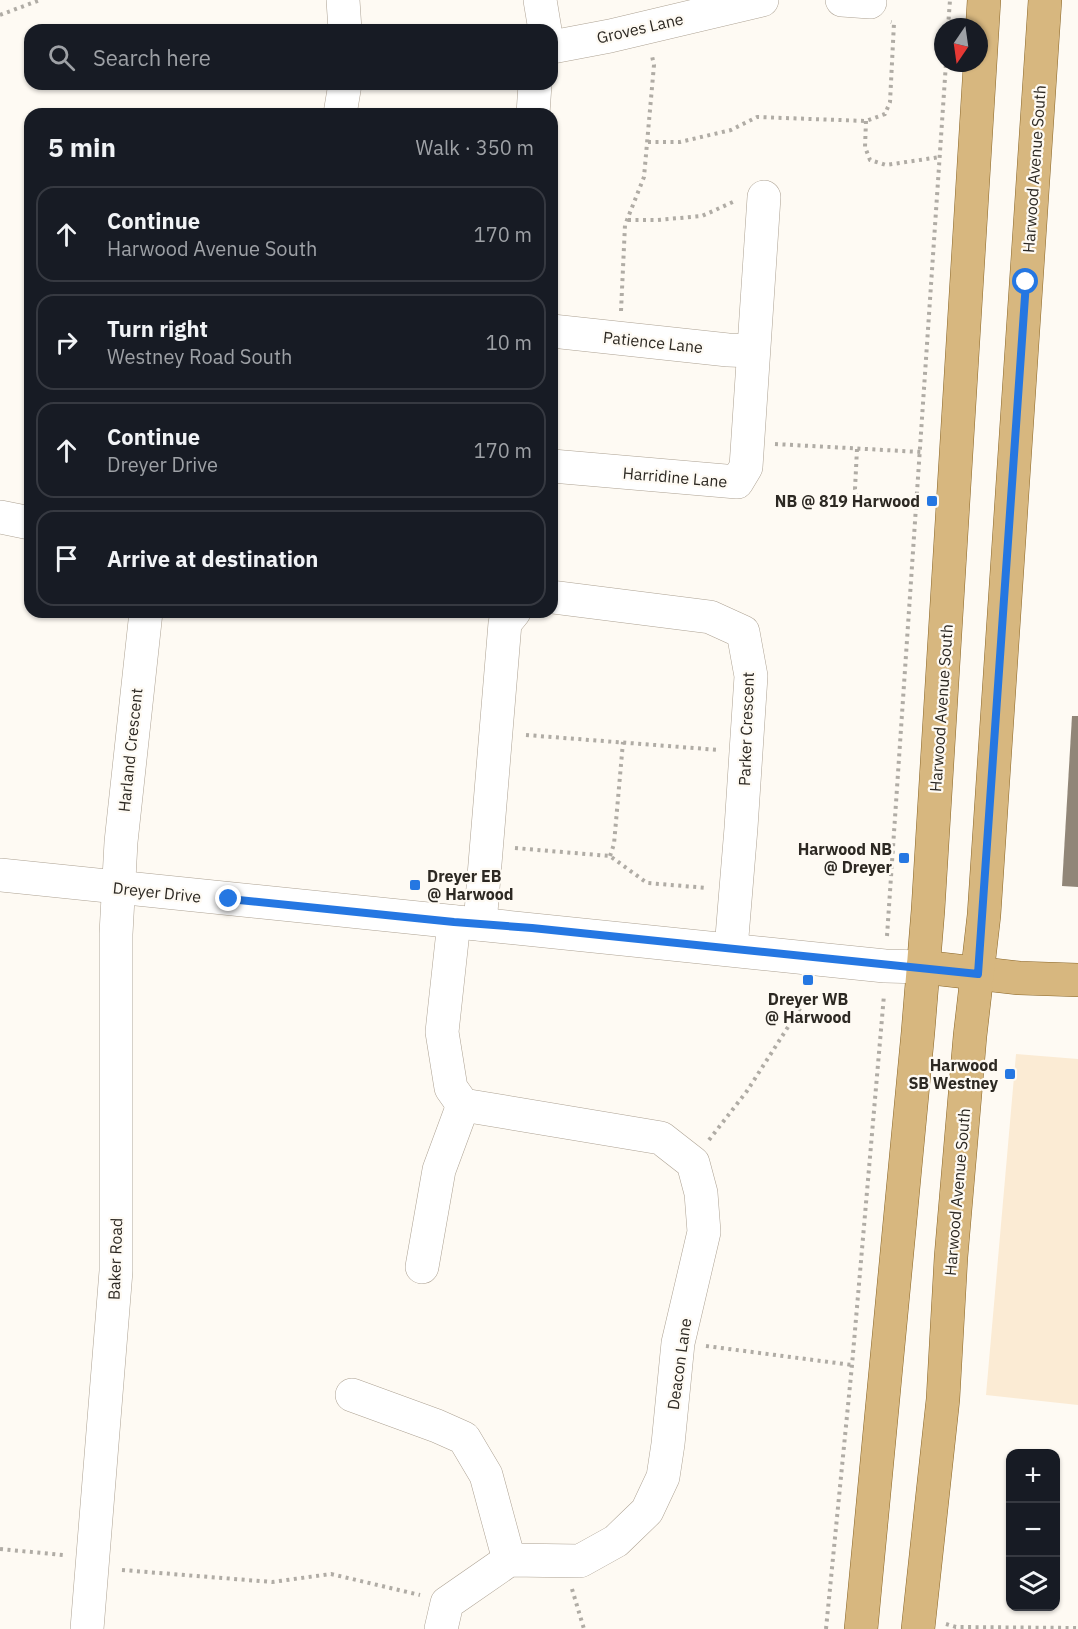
<!DOCTYPE html>
<html lang="en">
<head>
<meta charset="utf-8">
<style>
  :root { --surface:#171b24; --page:#20242c; --text:#f1f3f6; --muted:#9ea1a6; --line:#363941 }
  body { margin:0; font-family:"IBM Plex Sans",sans-serif; background:var(--page); color:var(--text) }
  .controls { position:absolute; right:18px; bottom:18px; display:grid; overflow:hidden; border-radius:12px; box-shadow:0 2px 4px #0004 }
  .controls button { width:54px; height:54px; display:grid; place-items:center; padding:0; border:0; border-bottom:2px solid var(--line); background:var(--surface); color:var(--text); font:30px sans-serif }
  .compass { position:absolute; left:934px; top:18px; width:54px; height:54px; border-radius:50%; background:var(--surface); box-shadow:0 2px 4px #0004; rotate:193deg }
  .stop { position:absolute; width:18px; height:18px; margin:-14px; border:4px solid #2577e2; border-radius:50%; background:#fff }
  .stop.end { background:#2577e2; border-color:#fff; box-shadow:0 2px 6px #0008 }
  .list { margin:0; padding:0; list-style:none }
  h2 { display:flex; justify-content:space-between; align-items:center; height:78px; margin:0; padding:0 24px; font-size:26px }
  h2 small { font-size:20px; font-weight:400; color:var(--muted) }
  .list li { display:grid; grid-template-columns:39px 1fr auto; gap:18px; align-items:center; box-sizing:border-box; height:96px; margin:0 12px 12px; padding:0 12px; border:2px solid var(--line); border-radius:18px }
  .list b { display:block; font-size:22px; white-space:nowrap }
  .list p { margin:0; font-size:20px; white-space:nowrap; color:var(--muted) }
  .list em { font-size:20px; font-style:normal; color:var(--muted) }
  .icon { flex:none; width:33px; height:33px; fill:none; stroke:currentColor; stroke-width:2; stroke-linecap:round; stroke-linejoin:round }
  .map { position:relative; flex:none; width:1078px; height:1629px; overflow:hidden }
  .search { position:absolute; background:var(--surface); box-shadow:0 2px 4px #0004; left:24px; top:24px; width:534px; height:66px; display:flex; align-items:center; gap:15px; box-sizing:border-box; padding:0 21px; border-radius:18px; color:var(--muted); font-size:22px }
  .panel { position:absolute; background:var(--surface); box-shadow:0 2px 4px #0004; left:24px; top:108px; width:534px; height:510px; border-radius:18px }
  .map>svg:first-child { display:block }
</style>
</head>
<body>
<div class="map">
<svg width="1078" height="1629" viewBox="0 0 1078 1629">
  <rect width="100%" height="100%" fill="#fefaf3"/>
  <polygon fill="#fbebd4" points="1016,1054 1078,1059 1078,1405 986,1395"/>
  <polygon fill="#918678" points="1072,716 1078,716 1078,887 1062,886"/>
  <g fill="none" stroke-linecap="round" stroke-linejoin="round">
    <defs>
      <g id="minor">
        <polyline points="343,0 345,30"/>
        <polyline points="540,0 545,30"/>
        <polyline points="842,0 870,2"/>
        <polyline points="552,47 610,36 762,0"/>
        <polyline points="340,114 345,84"/>
        <polyline points="533,114 535,84"/>
        <polyline points="552,331 728,350 753,351"/>
        <polyline points="552,466 737,482 746,467 764,197"/>
        <polyline points="0,517 30,523"/>
        <polyline points="552,597 710,617 743,632 751,676 741,828 731,949"/>
        <path d="M0,875C295,908 590,933 885,966L923,967"/>
        <polyline points="480,924 505,623 514,612"/>
        <polyline points="422,1267 439,1170 463,1105"/>
        <polyline points="352,1395 437,1426 464,1438 486,1475 509,1560"/>
        <polyline points="87,1629 116,1271 116,934 121,842 146,612"/>
        <polyline points="441,1629 447,1603 509,1560 580,1561 616,1541 647,1511 663,1477 668,1444 678,1343 704,1232 701,1193 693,1163 661,1138 463,1105 451,1088 442,1032 454,922"/>
      </g>
      <g id="major">
        <polyline points="923,967 1019,978 1078,980"/>
        <polyline points="861,1629 918,1032 928,910 984,0"/>
        <polyline points="918,1629 943,1399 951,1257 970,1036 984,915 1045,0"/>
      </g>
    </defs>
    <use href="#minor" stroke="#ada293" stroke-width="34"/>
    <use href="#major" stroke="#8a6628" stroke-width="34"/>
    <g stroke="#b0aca5" stroke-width="4" stroke-dasharray="3 4.5" stroke-linecap="butt">
      <polyline points="0,15 40,0"/>
      <polyline points="948,27 950,0"/>
      <polyline points="866,121 865,147 870,160 886,165 940,157"/>
      <polyline points="648,142 680,142 731,130 757,117 866,121 885,114 890,102 894,23 891,22"/>
      <polyline points="628,220 657,220 702,216 735,201"/>
      <polyline points="621,311 625,225 644,177 654,65 652,56"/>
      <polyline points="775,444 921,452"/>
      <polyline points="857,449 855,489 859,503 917,506"/>
      <polyline points="526,735 719,750"/>
      <polyline points="515,848 610,856 647,883 708,888"/>
      <polyline points="610,856 614,844 623,742"/>
      <polyline points="887,936 946,63"/>
      <polyline points="709,1140 747,1091 804,1002"/>
      <polyline points="706,1346 852,1365"/>
      <polyline points="0,1549 63,1555"/>
      <polyline points="122,1570 272,1582 331,1574 420,1595"/>
      <polyline points="572,1589 584,1629"/>
      <polyline points="946,1624 956,1627 1078,1628"/>
      <polyline points="826,1629 852,1365 884,995"/>
    </g>
    <use href="#minor" stroke="#fff" stroke-width="33"/>
    <use href="#major" stroke="#d7b77f" stroke-width="33"/>
  </g>
  <g fill="none" stroke-linecap="round" stroke-linejoin="round">
    <polyline stroke="#2577e2" stroke-width="8" points="229,899 454,922 532,928 978,974 1026,282"/>
  </g>
  <g fill="#2577e2" stroke="#fefaf3" stroke-width="2">
    <rect x="926" y="495" width="12" height="12" rx="3"/>
    <rect x="898" y="852" width="12" height="12" rx="3"/>
    <rect x="409" y="879" width="12" height="12" rx="3"/>
    <rect x="802" y="974" width="12" height="12" rx="3"/>
    <rect x="1004" y="1068" width="12" height="12" rx="3"/>
  </g>
  <g text-anchor="middle" dominant-baseline="central" stroke-width="4.5" stroke-linejoin="round" paint-order="stroke">
    <g font-size="16" fill="#2d2923" stroke="#fefaf3">
      <text transform="translate(640 28) rotate(-13)">Groves Lane</text>
      <text transform="translate(1034 169) rotate(-86)">Harwood Avenue South</text>
      <text transform="translate(653 342) rotate(6)">Patience Lane</text>
      <text transform="translate(675 477) rotate(5)">Harridine Lane</text>
      <text transform="translate(941 708) rotate(-86)">Harwood Avenue South</text>
      <text transform="translate(746 729) rotate(-88)">Parker Crescent</text>
      <text transform="translate(130 750) rotate(-84)">Harland Crescent</text>
      <text transform="translate(157 892) rotate(6)">Dreyer Drive</text>
      <text transform="translate(957 1192) rotate(-85)">Harwood Avenue South</text>
      <text transform="translate(115 1259) rotate(-88)">Baker Road</text>
      <text transform="translate(679 1364) rotate(-82)">Deacon Lane</text>
    </g>
    <g font-size="16" font-weight="bold" fill="#2d2923" stroke="#fefaf3" text-anchor="end">
      <text x="920" y="501">NB @ 819 Harwood</text>
      <text x="892" y="849">Harwood NB<tspan x="892" dy="18">@ Dreyer</tspan></text>
      <text x="427" y="876" text-anchor="start">Dreyer EB<tspan x="427" dy="18">@ Harwood</tspan></text>
      <text x="808" y="999" text-anchor="middle">Dreyer WB<tspan x="808" dy="18">@ Harwood</tspan></text>
      <text x="998" y="1065">Harwood<tspan x="998" dy="18">SB Westney</tspan></text>
    </g>
  </g>
</svg>
<div class="controls">
<button>+</button>
<button>−</button>
<button><svg class="icon" aria-label="layers" viewBox="0 0 24 24"><path d="M12 4l9 5-9 5-9-5zM3 14l9 5 9-5"/></svg></button>
</div>
<svg class="compass" viewBox="-18 -18 36 36"><path d="M0-13l5 13h-10z" fill="#e53935"/><path d="M0 13l5-13h-10z" fill="#9ea1a6"/></svg>
<div class="stop" style="left:1026px;top:282px"></div>
<div class="stop end" style="left:229px;top:899px"></div>
<div class="search"><svg class="icon" aria-label="search" viewBox="0 0 24 24"><circle cx="10" cy="10" r="6"/><path d="M15 15l6 6"/></svg>Search here</div>
<section class="panel">
<h2>5 min<small>Walk · 350 m</small></h2>
<ul class="list">
<li><svg class="icon" aria-label="ahead" viewBox="0 0 24 24"><path d="M12 20V5M6 11l6-6 6 6"/></svg><div><b>Continue</b><p>Harwood Avenue South</p></div><em>170 m</em></li>
<li><svg class="icon" aria-label="right" viewBox="0 0 24 24"><path d="M7 20v-9h11M14 6l5 5-5 5"/></svg><div><b>Turn right</b><p>Westney Road South</p></div><em>10 m</em></li>
<li><svg class="icon" aria-label="ahead" viewBox="0 0 24 24"><path d="M12 20V5M6 11l6-6 6 6"/></svg><div><b>Continue</b><p>Dreyer Drive</p></div><em>170 m</em></li>
<li><svg class="icon" aria-label="arrive" viewBox="0 0 24 24"><path d="M6 21V4h12l-3 4 3 4H6"/></svg><div><b>Arrive at destination</b></div></li>
</ul>
</section>
</div>
</body>
</html>
